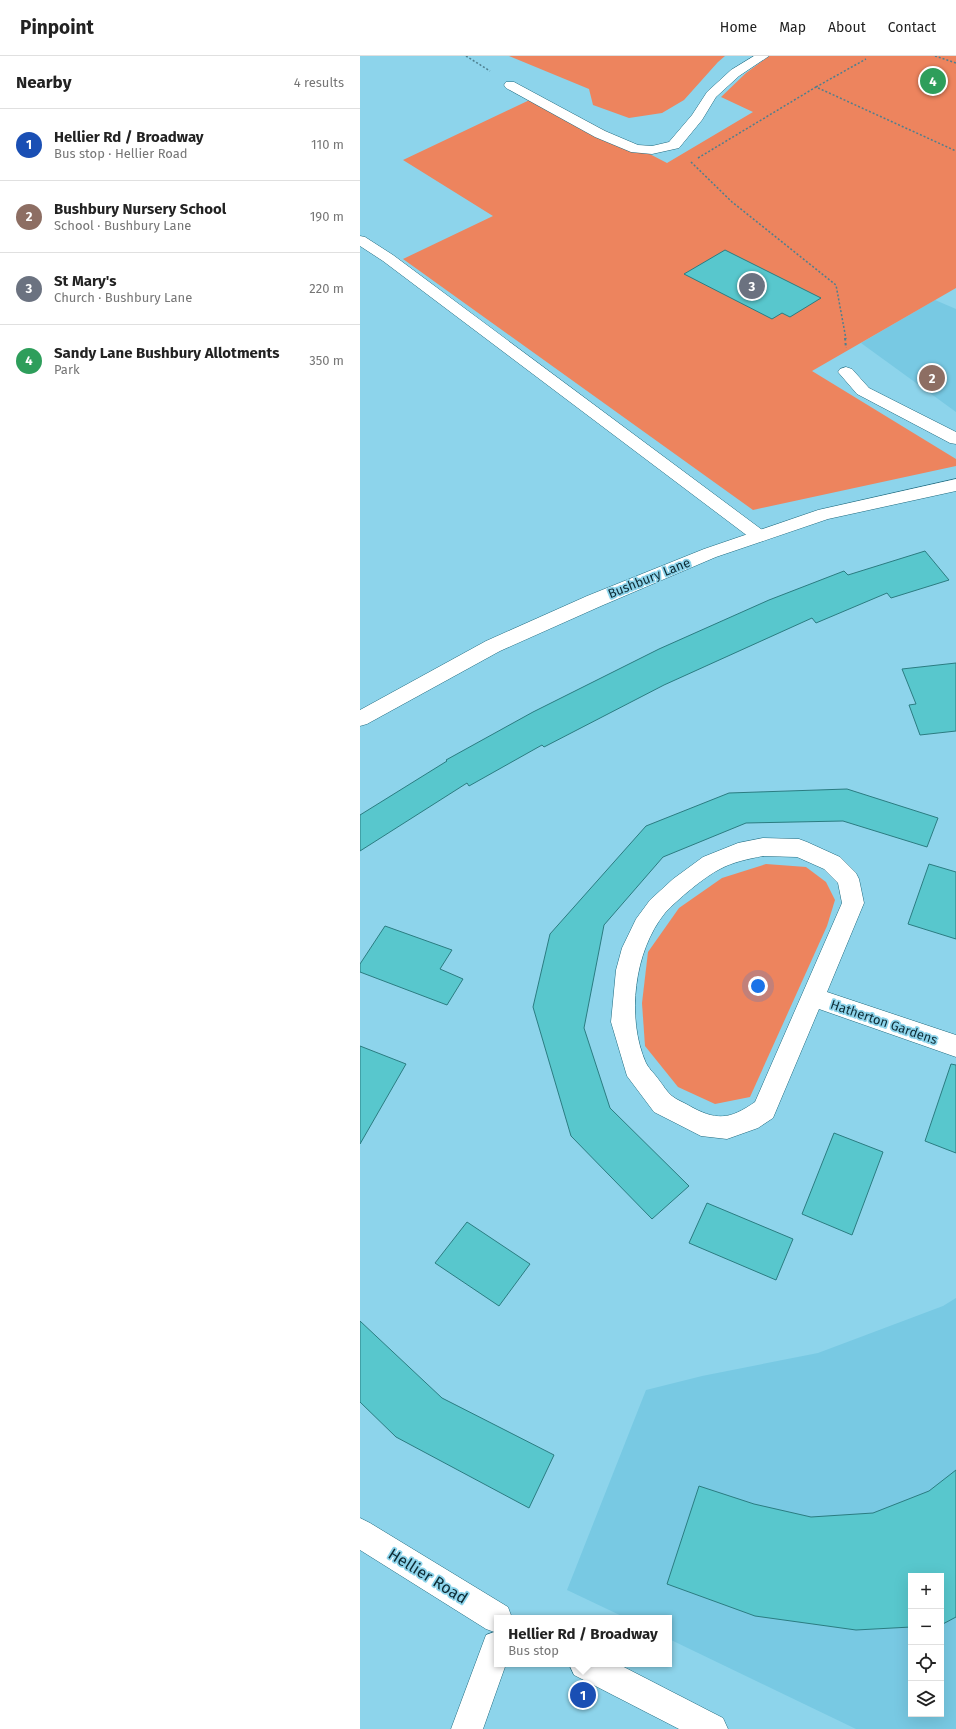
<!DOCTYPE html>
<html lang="en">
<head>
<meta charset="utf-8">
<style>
  :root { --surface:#fff; --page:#f2f2f2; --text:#222; --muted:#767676; --line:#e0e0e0; --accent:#1a73e8 }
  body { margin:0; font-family:"Fira Sans",sans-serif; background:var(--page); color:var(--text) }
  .controls { position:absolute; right:12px; bottom:12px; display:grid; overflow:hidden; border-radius:0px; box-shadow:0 4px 16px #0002 }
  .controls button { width:36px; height:36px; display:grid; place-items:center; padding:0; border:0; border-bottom:1px solid var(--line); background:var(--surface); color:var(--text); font:20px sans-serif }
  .you { position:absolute; left:398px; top:930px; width:14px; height:14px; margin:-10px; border:3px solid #fff; border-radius:50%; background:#1a73e8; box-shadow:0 0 0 6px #1a73e833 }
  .badge { display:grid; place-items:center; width:26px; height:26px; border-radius:50%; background:var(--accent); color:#fff; font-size:13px; font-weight:700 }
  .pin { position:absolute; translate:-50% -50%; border:2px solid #fff; box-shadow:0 1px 4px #0006 }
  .popup { position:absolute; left:134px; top:1559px; width:178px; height:52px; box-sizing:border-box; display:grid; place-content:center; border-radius:0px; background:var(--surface); filter:drop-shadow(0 1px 3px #0005); font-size:13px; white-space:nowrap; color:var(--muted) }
  .popup b { font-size:15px; color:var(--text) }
  .popup::after { content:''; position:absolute; left:50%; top:100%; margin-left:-8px; border:8px solid transparent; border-top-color:var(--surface) }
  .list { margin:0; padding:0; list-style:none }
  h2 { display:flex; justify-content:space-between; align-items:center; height:52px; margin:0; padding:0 16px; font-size:17px }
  h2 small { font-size:13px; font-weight:400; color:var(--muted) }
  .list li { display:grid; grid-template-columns:26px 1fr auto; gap:12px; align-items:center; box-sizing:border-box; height:72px; padding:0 16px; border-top:1px solid var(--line) }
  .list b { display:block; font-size:15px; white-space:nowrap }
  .list p { margin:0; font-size:13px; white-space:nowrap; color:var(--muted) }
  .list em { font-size:13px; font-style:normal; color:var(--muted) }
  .icon { flex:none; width:22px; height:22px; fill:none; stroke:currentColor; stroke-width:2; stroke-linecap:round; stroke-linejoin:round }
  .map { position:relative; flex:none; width:596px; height:1673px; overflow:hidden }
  header { display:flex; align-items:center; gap:24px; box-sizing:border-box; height:56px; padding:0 20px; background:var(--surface); border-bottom:1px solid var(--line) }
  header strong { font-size:19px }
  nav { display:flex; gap:22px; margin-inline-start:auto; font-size:14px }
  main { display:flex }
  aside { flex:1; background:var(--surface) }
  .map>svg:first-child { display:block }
</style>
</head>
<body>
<header>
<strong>Pinpoint</strong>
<nav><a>Home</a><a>Map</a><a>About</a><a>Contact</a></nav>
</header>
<main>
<aside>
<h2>Nearby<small>4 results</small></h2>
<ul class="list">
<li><span class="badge" style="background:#1a4fb4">1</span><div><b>Hellier Rd / Broadway</b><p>Bus stop · Hellier Road</p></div><em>110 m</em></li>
<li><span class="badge" style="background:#8d6e63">2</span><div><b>Bushbury Nursery School</b><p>School · Bushbury Lane</p></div><em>190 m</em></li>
<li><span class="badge" style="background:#6b7280">3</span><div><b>St Mary's</b><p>Church · Bushbury Lane</p></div><em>220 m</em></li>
<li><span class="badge" style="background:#2e9e5b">4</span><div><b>Sandy Lane Bushbury Allotments</b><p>Park</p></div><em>350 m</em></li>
</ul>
</aside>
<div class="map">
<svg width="596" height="1673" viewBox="0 0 596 1673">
  <rect width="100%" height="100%" fill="#8dd4eb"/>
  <g fill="#78c9e3" fill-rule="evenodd">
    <polygon points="575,244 596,253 596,356 501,287"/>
    <path d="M596,1242V1673H496L309,1583V1562H266L207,1534L286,1334L342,1320L458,1297L583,1250ZM551,1520H581V1658H551Z"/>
  </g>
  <g fill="#ed845e">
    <polygon points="149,0 365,0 358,6 324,44 302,57 269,62 233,49 229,33"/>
    <polygon points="409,0 596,0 596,232 452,315 596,403 596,410 393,454 43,203 133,160 43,104 178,40 307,107 393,56 361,41 386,17"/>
    <polygon points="406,808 446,811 466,826 475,844 467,870 390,1041 355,1048 318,1031 285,990 282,947 288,896 319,852 362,822"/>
  </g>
  <g fill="#58c7cd" stroke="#2b7c81">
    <polygon points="365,194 461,242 430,261 422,257 412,263 324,218"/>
    <polygon points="565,495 589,524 531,542 527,537 456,567 452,562 304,629 184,691 182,689 109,730 107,727 0,795 0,759 87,705 86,704 173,656 299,593 409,544 484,515 488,519"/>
    <polygon points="596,607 596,675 560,679 549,649 556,648 542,613"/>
    <polygon points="487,733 578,762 567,791 483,765 386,767 303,801 244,869 224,972 250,1052 329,1130 292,1163 211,1080 173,951 190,878 286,770 369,737"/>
    <polygon points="569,808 596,816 596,883 548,868"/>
    <polygon points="25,870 92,894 80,913 103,923 87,949 0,916 0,908"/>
    <polygon points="0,990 46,1008 0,1088"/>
    <polygon points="591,1008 596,1009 596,1097 565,1085"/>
    <polygon points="474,1077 523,1096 492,1179 442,1158"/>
    <polygon points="347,1147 433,1183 416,1224 329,1187"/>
    <polygon points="107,1166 170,1208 139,1250 75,1207"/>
    <polygon points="0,1265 82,1342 194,1399 169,1452 36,1381 0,1346"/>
    <polygon points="596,1414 596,1561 581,1569 581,1520 551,1520 551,1571 496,1574 395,1560 307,1528 339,1430 394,1448 451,1461 513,1457 569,1435"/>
  </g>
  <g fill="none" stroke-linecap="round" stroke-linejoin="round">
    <defs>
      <g id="lane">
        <polygon points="394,0 409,0 379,20 356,41 342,64 319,92 292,98 271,96 235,81 146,32 144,29 146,26 154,26 245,75 278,89 292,90 309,86 332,59 347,36 371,14"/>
        <polygon points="0,180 5,181 33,199 405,476 408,480 405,484 399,486 393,484 23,205 0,190"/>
        <polygon points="486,311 492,313 509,332 596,376 596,388 590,387 497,338 478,316 480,313"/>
        <polygon points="137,1575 137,1608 146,1608 123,1673 91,1673 126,1579"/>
      </g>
      <g id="street">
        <path d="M403,782L439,783L447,786L480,801L496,817L499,823L504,847L467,936L596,979V1001L459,953L413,1062L398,1072L367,1083L341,1080L294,1056L267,1020L251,966L256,914L262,892L276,863L290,844L313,823L343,801L378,787ZM403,800L437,801L464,813L478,827L482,847L395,1046C369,1064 356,1065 328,1049C323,1046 317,1044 312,1040C307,1036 303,1029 299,1024C295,1018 289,1013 286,1007C266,962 274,895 305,857C317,844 344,821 360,813C373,806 388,803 403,800Z"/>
        <polygon points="0,1462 10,1467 148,1551 152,1562 137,1562 137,1577 126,1573 0,1494"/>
        <polygon points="209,1608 258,1608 363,1662 368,1673 319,1673 214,1619"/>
      </g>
      <polygon id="secondary" points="596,423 596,435 468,463 356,501 241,550 140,595 7,668 0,670 0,654 126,585 227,540 344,493 458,454"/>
    </defs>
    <use href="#lane" stroke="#206a7f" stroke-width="1"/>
    <use href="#street" stroke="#206a7f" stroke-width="1"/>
    <use href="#secondary" stroke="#206a7f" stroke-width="1"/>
    <g stroke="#4d7f8f" stroke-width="1.5" stroke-dasharray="2 2" stroke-linecap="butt">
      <polyline points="106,0 130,15"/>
      <polyline points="575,0 596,7"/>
      <polyline points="456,31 506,3"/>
      <polyline points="338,102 456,31 596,95"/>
      <polyline points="331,106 372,146 476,229 486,283"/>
    </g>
    <polyline stroke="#4d7f8f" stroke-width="2" stroke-dasharray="2.5 2.5" stroke-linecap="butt" points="485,282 486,292"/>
    <use href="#lane" fill="#fff" fill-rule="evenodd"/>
    <use href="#street" fill="#fff" fill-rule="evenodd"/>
    <use href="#secondary" fill="#fff" fill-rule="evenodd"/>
  </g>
  <g text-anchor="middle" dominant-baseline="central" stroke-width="3.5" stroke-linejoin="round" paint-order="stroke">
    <g font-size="13" fill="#0d2b34" stroke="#8dd4eb">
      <text transform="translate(289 522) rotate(-22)">Bushbury Lane</text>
      <text transform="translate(524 966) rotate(19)">Hatherton Gardens</text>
    </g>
    <g font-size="16" fill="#0d2b34" stroke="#8dd4eb">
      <text transform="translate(68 1520) rotate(32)">Hellier Road</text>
    </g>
  </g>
</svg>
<div class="controls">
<button>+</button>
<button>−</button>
<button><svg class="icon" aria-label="locate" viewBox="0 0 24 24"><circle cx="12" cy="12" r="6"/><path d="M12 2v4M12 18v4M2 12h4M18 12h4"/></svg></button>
<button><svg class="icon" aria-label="layers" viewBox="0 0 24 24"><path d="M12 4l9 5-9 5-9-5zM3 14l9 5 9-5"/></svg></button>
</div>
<div class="you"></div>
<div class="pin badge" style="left:223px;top:1639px;background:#1a4fb4">1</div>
<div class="popup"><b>Hellier Rd / Broadway</b>Bus stop</div>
<div class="pin badge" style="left:572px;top:322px;background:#8d6e63">2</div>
<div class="pin badge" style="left:392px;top:230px;background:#6b7280">3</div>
<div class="pin badge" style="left:573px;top:25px;background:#2e9e5b">4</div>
</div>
</main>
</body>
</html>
